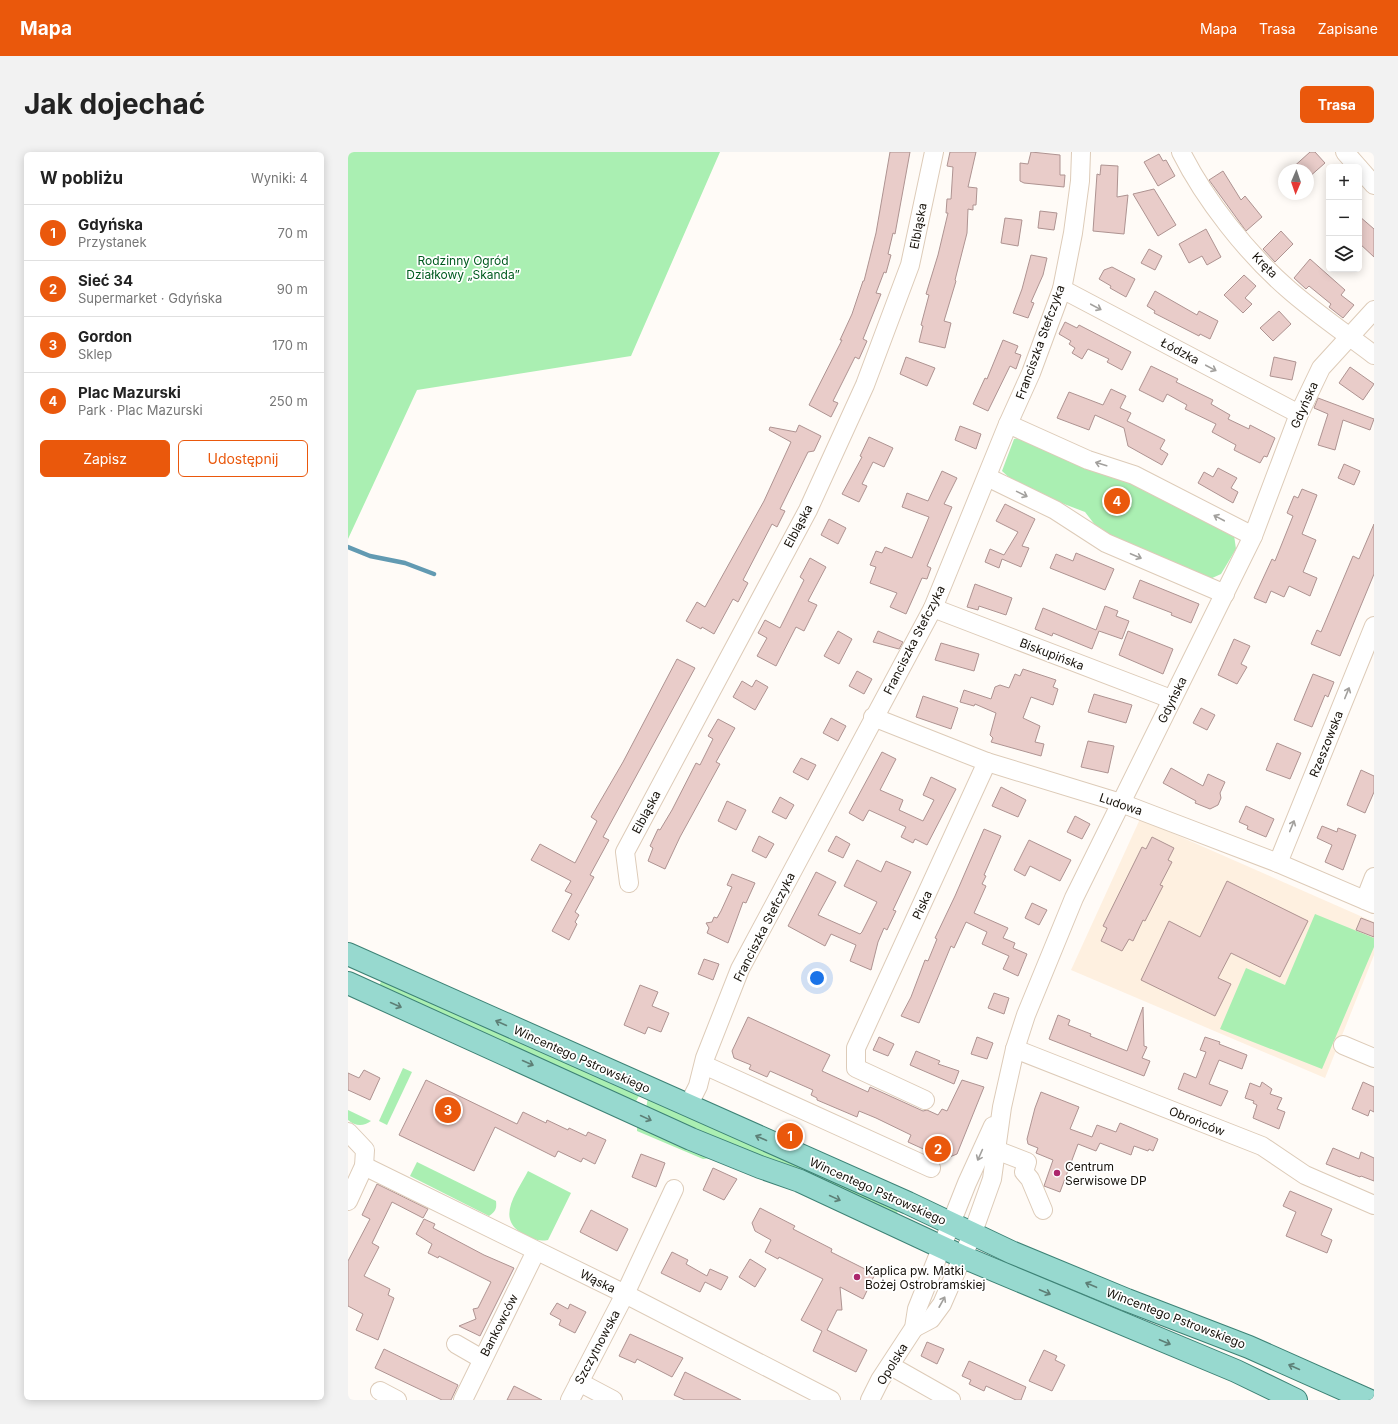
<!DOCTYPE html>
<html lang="pl">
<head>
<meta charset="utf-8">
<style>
  :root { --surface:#fff; --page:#f2f2f2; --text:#222; --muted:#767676; --line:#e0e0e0; --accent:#ea580c }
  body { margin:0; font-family:Inter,sans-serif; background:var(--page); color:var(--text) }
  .controls { position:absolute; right:12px; top:12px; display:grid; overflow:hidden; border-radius:6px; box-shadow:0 2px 10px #0003 }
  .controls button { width:36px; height:36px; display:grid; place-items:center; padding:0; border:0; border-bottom:1px solid var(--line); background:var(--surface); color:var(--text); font:20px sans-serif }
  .compass { position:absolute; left:930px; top:12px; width:36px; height:36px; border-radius:50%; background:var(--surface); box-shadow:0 2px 10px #0003; rotate:182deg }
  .you { position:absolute; left:469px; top:826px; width:14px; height:14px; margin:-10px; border:3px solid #fff; border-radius:50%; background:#1a73e8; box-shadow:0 0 0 6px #1a73e833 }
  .badge { display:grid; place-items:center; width:26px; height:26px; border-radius:50%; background:var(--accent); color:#fff; font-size:13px; font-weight:700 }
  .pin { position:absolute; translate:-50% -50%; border:2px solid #fff; box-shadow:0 1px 4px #0006 }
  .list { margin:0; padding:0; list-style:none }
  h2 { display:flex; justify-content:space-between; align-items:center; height:52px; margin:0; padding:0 16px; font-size:17px }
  h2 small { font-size:13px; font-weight:400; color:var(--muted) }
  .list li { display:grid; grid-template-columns:26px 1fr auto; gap:12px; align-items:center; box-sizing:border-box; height:56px; padding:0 16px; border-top:1px solid var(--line) }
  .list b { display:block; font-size:15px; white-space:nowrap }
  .list p { margin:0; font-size:13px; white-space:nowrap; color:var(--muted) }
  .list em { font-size:13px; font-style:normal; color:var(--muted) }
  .actions { display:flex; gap:8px; padding:12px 16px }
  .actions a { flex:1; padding:9px 0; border:1px solid var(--accent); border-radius:6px; text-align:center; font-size:14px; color:var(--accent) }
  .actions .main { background:var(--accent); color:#fff }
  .icon { flex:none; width:22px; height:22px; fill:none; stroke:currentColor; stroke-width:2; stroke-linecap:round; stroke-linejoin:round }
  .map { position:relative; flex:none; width:1026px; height:1248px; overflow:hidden; border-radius:6px }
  header { display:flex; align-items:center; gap:24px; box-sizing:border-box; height:56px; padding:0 20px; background:var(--accent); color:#fff }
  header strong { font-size:19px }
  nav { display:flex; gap:22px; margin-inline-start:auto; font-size:14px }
  .intro { display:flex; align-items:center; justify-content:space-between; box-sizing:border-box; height:96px; padding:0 24px }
  h1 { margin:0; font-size:28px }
  .button { padding:10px 18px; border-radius:6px; background:var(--accent); color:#fff; font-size:14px; font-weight:700 }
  main { display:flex; gap:24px; padding:0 24px }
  aside { flex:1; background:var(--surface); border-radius:6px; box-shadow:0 2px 10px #0003 }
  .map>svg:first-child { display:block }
</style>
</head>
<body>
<header>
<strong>Mapa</strong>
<nav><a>Mapa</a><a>Trasa</a><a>Zapisane</a></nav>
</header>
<div class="intro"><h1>Jak dojechać</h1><a class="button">Trasa</a></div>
<main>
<aside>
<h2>W pobliżu<small>Wyniki: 4</small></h2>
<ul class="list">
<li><span class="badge">1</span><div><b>Gdyńska</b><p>Przystanek</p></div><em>70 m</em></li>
<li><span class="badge">2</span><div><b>Sieć 34</b><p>Supermarket · Gdyńska</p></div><em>90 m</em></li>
<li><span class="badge">3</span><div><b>Gordon</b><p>Sklep</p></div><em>170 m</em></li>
<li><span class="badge">4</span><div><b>Plac Mazurski</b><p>Park · Plac Mazurski</p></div><em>250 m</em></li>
</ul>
<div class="actions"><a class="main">Zapisz</a><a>Udostępnij</a></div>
</aside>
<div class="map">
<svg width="1026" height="1248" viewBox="0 0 1026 1248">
  <rect width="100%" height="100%" fill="#fffbf7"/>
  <polygon fill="#fef0e0" points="792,667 1026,770 1026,803 977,926 723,818"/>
  <g fill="#aaefb2">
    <polygon points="0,0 372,0 283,204 69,238 0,387"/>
    <polygon points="676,285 774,325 886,383 888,397 873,422 862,427 751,378 737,360 682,339 664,328 654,319 666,287"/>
    <polygon points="967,762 1026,786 1026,795 974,917 872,877 898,816 937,833"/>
    <polygon points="34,827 292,942 287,951 30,837"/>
    <polygon points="55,916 64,920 39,973 31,969"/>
    <polygon points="300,946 550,1057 549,1062 447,1022 298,956"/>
    <path d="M0,958L23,969C15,975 7,974 0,968Z"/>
    <polygon points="289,972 363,1006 355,1007 289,979"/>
    <path d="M69,1010L148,1049C149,1057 147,1060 141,1064L62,1024Z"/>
    <path d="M180,1019L223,1041L200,1088C188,1090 185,1086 174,1081C147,1066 170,1039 180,1019Z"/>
  </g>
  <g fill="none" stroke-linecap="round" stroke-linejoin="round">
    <polyline stroke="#629ab2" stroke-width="4.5" points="0,395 22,404 57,411 86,422"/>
  </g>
  <g fill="#e9ccc9" stroke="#ae9391">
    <polygon points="542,0 562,0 547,82 545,81 540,102 543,103 538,121 536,120 528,141 533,142 515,187 519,189 511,207 507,205 485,249 490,251 483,265 461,253 494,188 492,188 504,162 515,129 516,129 528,81"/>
    <polygon points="602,0 628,0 620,35 629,36 628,53 625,53 625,58 620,57 619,81 607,128 608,129 596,169 603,171 597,196 571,190 575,174 573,173 581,143 578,142 590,103 600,61 598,61 599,47 603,47 605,15 599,14"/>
    <polygon points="683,0 712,3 712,23 717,23 716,35 676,31 672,29 672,11 680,12"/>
    <polygon points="962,0 967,0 977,11 960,26 960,18 942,18"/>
    <polygon points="811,2 815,9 818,8 827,24 810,34 796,10"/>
    <polygon points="753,13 770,14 769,45 780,43 776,82 745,79 749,22 752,23"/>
    <polygon points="875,19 893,48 897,44 914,65 898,79 861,28"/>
    <polygon points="806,37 828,73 810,84 785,42"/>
    <polygon points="692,59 709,61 706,78 690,76"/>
    <polygon points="1011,64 1026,77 1026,105 1011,91"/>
    <polygon points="657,66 674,68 670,94 653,91"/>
    <polygon points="858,77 873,105 859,113 854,104 841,111 831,92"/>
    <polygon points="933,79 945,92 927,110 915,97"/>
    <polygon points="801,97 814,104 807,118 793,111"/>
    <polygon points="683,103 699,106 695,123 683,150 686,151 680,166 665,161 674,137"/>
    <polygon points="962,107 997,138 993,143 1006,153 995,166 981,155 983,152 961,134 958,137 946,126"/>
    <polygon points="764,115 787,127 778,145 762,136 763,134 751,127 756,118"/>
    <polygon points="896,123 908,134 897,146 904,152 895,161 876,143"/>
    <polygon points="807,139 849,163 851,159 870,169 862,187 852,182 851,184 806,161 807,159 799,154"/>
    <polygon points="931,159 943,172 925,189 912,176"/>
    <polygon points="717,170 729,176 731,173 783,200 774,218 759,210 761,207 740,197 734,207 724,201 727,196 721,192 723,189 711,182"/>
    <polygon points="655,188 670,194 667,201 673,203 668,217 662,214 640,259 625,252 637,226 639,227"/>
    <polygon points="558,205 587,216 579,234 552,222"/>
    <polygon points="926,205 948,210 944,228 922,224"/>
    <polygon points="803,214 830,227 828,230 865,248 863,252 882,263 880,267 901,277 902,273 927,286 919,305 916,304 912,311 886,298 888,293 864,280 868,272 837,257 839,253 819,242 815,250 791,238"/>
    <polygon points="1002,215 1026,232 1015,248 991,231"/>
    <polygon points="763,237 778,244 772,256 783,261 779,269 817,288 812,297 820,302 814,313 780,294 776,276 747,263 741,278 709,266 721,240 755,253"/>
    <polygon points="970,246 1026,267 1022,278 995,268 987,298 970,293 980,262 966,256"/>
    <polygon points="451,273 473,284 466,299 460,300 432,357 437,359 429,375 424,372 395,428 400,431 390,450 385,447 366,482 354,475 353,477 338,469 349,450 357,455 416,349 443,290 421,278 422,275 448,280"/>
    <polygon points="612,274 633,282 628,297 607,288"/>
    <polygon points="521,285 545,296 536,315 525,310 514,332 519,334 511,350 494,342 514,305 512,304"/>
    <polygon points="996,312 1012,319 1006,333 990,326"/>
    <polygon points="870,316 889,326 883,336 890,340 885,351 850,331 856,320 865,325"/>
    <polygon points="594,319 609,326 596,352 604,355 579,414 583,416 579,427 574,426 558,462 542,455 549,441 522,431 528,415 522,413 528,399 534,401 537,395 564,406 581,365 554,355 559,341 580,349"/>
    <polygon points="954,337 969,343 954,382 968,388 955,420 969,426 962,444 941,434 936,445 923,439 918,451 906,446 924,407 927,409 945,364 939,361 946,344 950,346"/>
    <polygon points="657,352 687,367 674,394 681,396 673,415 654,407 651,416 637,410 642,397 656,403 670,380 648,369"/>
    <polygon points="481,367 498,376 490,392 473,383"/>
    <polygon points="1026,372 1026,422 992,504 963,492 969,478 973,480 1005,404 1011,407"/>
    <polygon points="728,401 766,417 757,438 702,416 708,402 725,409"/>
    <polygon points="462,406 478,415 460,449 469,453 456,479 448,475 428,514 409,504 419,486 410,481 417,468 432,476 456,428 452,425"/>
    <polygon points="792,428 851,452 843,471 823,463 824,461 785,446"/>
    <polygon points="627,432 664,446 658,463 631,454 630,458 619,455"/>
    <polygon points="757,454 770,459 768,464 781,469 774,487 751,479 744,497 705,481 704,484 687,477 695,456 748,478"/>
    <polygon points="490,479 504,487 491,512 476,504"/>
    <polygon points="530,479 555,490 551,497 525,490"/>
    <polygon points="780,479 825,497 815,522 771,503"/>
    <polygon points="886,487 902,494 893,512 899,515 889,532 870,523"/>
    <polygon points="593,491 631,502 626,519 587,508"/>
    <polygon points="329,507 347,516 255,685 261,688 242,723 246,725 227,760 231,763 227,770 229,772 221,788 204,779 224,742 217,739 223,729 183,708 192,692 227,711 249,669 243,665 275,610"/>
    <polygon points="675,517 708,528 705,535 710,537 705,553 683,545 675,566 692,574 687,590 696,592 693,604 643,590 645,586 642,583 648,561 627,552 626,554 612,550 616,538 643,547 647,535 652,533 661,536 667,522 672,524"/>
    <polygon points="509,519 524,527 516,542 501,534"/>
    <polygon points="965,522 986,530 980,545 977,543 964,575 946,568"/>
    <polygon points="408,528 420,535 407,558 385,545 394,529 404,535"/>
    <polygon points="746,542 784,553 778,571 740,560"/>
    <polygon points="575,544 610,556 603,577 568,565"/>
    <polygon points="853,556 867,563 859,578 845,571"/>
    <polygon points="483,566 498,574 490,589 475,581"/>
    <polygon points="370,567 387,576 368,610 372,612 332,685 317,717 300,709 305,696 302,694 310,677 312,678 324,658 348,611 352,613 365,587 360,584"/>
    <polygon points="740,589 766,594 760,621 733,615"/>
    <polygon points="929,591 953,601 942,627 918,618"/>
    <polygon points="534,600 548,607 532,638 555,648 551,658 575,669 586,648 575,643 583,625 608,637 579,693 567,687 565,691 553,685 558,675 521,658 515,669 501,661"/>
    <polygon points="453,606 468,613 460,628 445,620"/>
    <polygon points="823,616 855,634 860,622 877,630 872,641 873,646 870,653 862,657 847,651 848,649 815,631"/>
    <polygon points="1013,618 1026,624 1026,640 1017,661 999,653"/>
    <polygon points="653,635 678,648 670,665 644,654"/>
    <polygon points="432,645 446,653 438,667 424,660"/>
    <polygon points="379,649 398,658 388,678 370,669"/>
    <polygon points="898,654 926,667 918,685 899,677 900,674 891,670"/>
    <polygon points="727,664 742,672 734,687 719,680"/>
    <polygon points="974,674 989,680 990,676 1008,683 995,718 977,710 984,693 969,686"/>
    <polygon points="636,677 653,684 636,723 638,724 634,732 638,734 626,761 660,776 655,786 667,791 665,796 679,802 670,824 655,817 661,804 634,792 639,780 618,770 606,796 603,794 571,871 553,864 563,845 577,808 580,809 589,787 587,786 607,744"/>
    <polygon points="411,684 426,692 418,706 404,699"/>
    <polygon points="488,684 502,692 495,706 480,699"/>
    <polygon points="804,685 826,696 820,708 824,710 812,733 815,734 797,769 795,768 785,789 781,787 774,799 753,789 759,776 755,774 794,695 798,697"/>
    <polygon points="681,688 723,708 712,729 682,714 677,724 666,718"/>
    <polygon points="509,708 533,720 538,709 563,720 545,758 548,759 539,778 536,776 530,790 523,818 502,809 508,793 483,782 477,794 440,774 468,720 488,730 470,763 512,782 514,780 529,750 496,734"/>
    <polygon points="384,722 407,731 398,751 395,750 380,791 359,781 361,776 358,771 364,770 366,765 369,766 373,759 384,735 379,733"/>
    <polygon points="879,729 960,769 932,825 883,801 870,826 883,832 867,864 793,828 821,769 852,785"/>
    <polygon points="684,751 699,758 691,773 677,766"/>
    <polygon points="1013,766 1026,771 1026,785 1008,778"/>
    <polygon points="356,807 371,812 365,828 350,822"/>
    <polygon points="292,833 310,840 304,854 321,861 313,880 300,875 297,882 276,873"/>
    <polygon points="646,841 661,846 656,862 640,856"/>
    <polygon points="795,855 796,894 799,895 794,906 802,909 796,924 701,887 710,863 722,868 720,873 743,882 742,884 779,899"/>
    <polygon points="400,865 482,903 474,919 520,940 522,935 575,959 579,958 590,963 594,957 599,959 614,928 636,935 609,1002 599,1006 583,998 582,1000 560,990 563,983 528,966 511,959 509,965 469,948 469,946 463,943 465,938 422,919 419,925 401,917 403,913 386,906 384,899"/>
    <polygon points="531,885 546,892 540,904 525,898"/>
    <polygon points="629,885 645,891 639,907 623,902"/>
    <polygon points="857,885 872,890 871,892 899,903 894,917 871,908 861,932 880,939 873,954 830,937 836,921 848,926 858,900 852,898"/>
    <polygon points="568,899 592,909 590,912 611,919 606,932 562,913"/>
    <polygon points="16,918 32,926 22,948 0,938 0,921 11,926"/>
    <polygon points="78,928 169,972 175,960 198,971 199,968 220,978 221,976 238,984 240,980 258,988 247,1012 235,1006 233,1010 210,999 207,1005 147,975 126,1019 51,983"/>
    <polygon points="914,930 924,937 922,942 934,946 929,957 937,960 931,977 905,966 909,953 905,951 906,949 897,946 902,931 912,935"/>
    <polygon points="1015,930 1026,935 1026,960 1022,958 1020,964 1004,957"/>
    <polygon points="693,940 731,955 722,977 744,985 749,973 768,980 772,971 810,987 805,999 801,997 800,999 786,994 783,1003 752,991 748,999 730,992 712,1040 696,1034 705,1008 688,1001 690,996 680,992 679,987 687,956"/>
    <polygon points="985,996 1011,1007 1013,1000 1026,1006 1026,1029 1013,1024 1012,1025 978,1012"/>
    <polygon points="293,1002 317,1011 308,1035 284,1025"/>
    <polygon points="365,1016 389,1027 376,1048 355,1038"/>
    <polygon points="29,1032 80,1057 75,1066 44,1050 24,1091 31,1095 16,1124 42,1137 40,1143 46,1146 30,1188 8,1178 15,1162 0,1154 0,1109 22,1067 14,1063"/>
    <polygon points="942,1039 984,1057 973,1083 984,1088 979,1101 938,1084 948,1060 935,1054"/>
    <polygon points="412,1056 447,1074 445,1077 484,1097 483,1100 527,1122 515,1147 492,1135 494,1158 489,1158 479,1178 519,1198 508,1220 465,1199 474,1179 453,1168 475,1127 431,1105 430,1107 417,1100 423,1088 407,1079 404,1071"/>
    <polygon points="243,1058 280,1077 269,1099 232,1080"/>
    <polygon points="76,1067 87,1072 85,1076 136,1103 166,1116 132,1184 111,1174 128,1167 125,1157 130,1156 143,1130 91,1104 90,1106 80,1101 84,1092 68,1082"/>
    <polygon points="324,1100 340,1108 338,1112 359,1124 362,1117 380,1125 373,1138 357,1130 352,1140 313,1121"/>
    <polygon points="402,1107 418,1117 407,1135 391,1125"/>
    <polygon points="209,1151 220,1157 222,1152 238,1160 227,1181 211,1173 213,1168 202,1162"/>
    <polygon points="282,1182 335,1206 324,1225 289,1207 287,1211 271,1204"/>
    <polygon points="579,1190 596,1197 589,1212 573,1204"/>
    <polygon points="36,1197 110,1233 103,1248 94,1248 27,1216"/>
    <polygon points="696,1198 709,1204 707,1208 717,1213 704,1239 681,1229"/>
    <polygon points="621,1209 678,1235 673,1248 668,1248 638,1234 636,1239 621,1232 623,1228 614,1224"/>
    <polygon points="337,1220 393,1248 337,1248 326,1243"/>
    <polygon points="166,1234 194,1248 159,1248"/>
  </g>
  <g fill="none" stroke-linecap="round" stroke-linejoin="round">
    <defs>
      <g id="minor">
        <path d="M833,0C857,48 899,101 939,136C966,160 997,181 1026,203"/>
        <polyline points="997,0 1010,15"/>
        <polyline points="1011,16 1026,33"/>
        <polyline points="714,137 951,262"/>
        <polyline points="660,272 740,308 786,323 905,384"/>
        <polyline points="639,325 707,358 758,391 877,442"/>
        <polyline points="585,456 823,547"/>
        <polyline points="525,565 639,610 773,651 930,711 1026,752"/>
        <polyline points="930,711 1026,474"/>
        <polyline points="281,731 277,700 460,358 517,233 562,113 586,0"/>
        <polyline points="1017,748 1026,725"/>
        <polyline points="995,893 1026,906"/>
        <polyline points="667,897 914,994 957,1023 1026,1053"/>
        <polyline points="356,913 583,1016"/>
        <polyline points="577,948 508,916 508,896 639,610"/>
        <polyline points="340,954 350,934 357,906 392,817 585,456 660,272 683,221 714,137 725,81 732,29 733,0"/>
        <polyline points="0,980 17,998 16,1014 0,1049"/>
        <polyline points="648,998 679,1010 676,1020 682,1027 695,1058"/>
        <polyline points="16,1014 277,1142 483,1248"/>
        <polyline points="566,1176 583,1167 594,1152 624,1083 644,1027 654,955 667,897 678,863 726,746 905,384 951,262 973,216 1026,158"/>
        <polyline points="108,1192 134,1207"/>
        <polyline points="543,1214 603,1248"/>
        <polyline points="231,1230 265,1248"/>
        <polyline points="32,1239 49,1248"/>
        <polyline points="115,1248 188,1099"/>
        <polyline points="222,1248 277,1142 326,1037"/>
        <polyline points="522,1248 532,1228 566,1176 569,1157 619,1031 645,974"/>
      </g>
      <g id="major">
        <polyline points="0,802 560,1051 663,1100 779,1148 901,1195 1020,1248"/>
        <polyline points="0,831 343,987 412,1015 452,1029 615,1105 888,1219 948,1248"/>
      </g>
    </defs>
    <use href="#minor" stroke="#ddcbb8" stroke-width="20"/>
    <use href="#major" stroke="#3d8275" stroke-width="24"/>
    <use href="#minor" stroke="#fff" stroke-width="18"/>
    <use href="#major" stroke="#97d9cf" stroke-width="22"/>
  </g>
  <defs><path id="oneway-shaft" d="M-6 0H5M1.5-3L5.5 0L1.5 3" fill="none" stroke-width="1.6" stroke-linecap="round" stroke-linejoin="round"/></defs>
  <g stroke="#a2a09d">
    <use href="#oneway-shaft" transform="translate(748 155) rotate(28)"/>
    <use href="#oneway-shaft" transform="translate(863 216) rotate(28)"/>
    <use href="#oneway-shaft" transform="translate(753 312) rotate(-163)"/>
    <use href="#oneway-shaft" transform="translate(674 342) rotate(26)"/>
    <use href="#oneway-shaft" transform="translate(871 366) rotate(-152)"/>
    <use href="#oneway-shaft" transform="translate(788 404) rotate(23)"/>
    <use href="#oneway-shaft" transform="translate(999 541) rotate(-68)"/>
    <use href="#oneway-shaft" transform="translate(944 674) rotate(-68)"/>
    <use href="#oneway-shaft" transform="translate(632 1003) rotate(114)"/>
    <use href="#oneway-shaft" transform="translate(594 1150) rotate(-61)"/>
  </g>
  <g stroke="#5d7f76">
    <use href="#oneway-shaft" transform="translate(48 853) rotate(24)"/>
    <use href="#oneway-shaft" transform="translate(153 871) rotate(-156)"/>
    <use href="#oneway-shaft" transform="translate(180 911) rotate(24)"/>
    <use href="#oneway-shaft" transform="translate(298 966) rotate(25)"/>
    <use href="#oneway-shaft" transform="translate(413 986) rotate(-156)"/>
    <use href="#oneway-shaft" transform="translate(487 1046) rotate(25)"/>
    <use href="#oneway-shaft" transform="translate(743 1133) rotate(-157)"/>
    <use href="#oneway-shaft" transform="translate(697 1140) rotate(23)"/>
    <use href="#oneway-shaft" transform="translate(817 1190) rotate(23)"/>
    <use href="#oneway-shaft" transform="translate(946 1215) rotate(-156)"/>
  </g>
  <g fill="#ac266c" stroke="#fff" stroke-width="1.5">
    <circle cx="709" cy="1021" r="4"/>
    <circle cx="509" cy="1125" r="4"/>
  </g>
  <g text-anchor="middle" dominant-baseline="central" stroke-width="3.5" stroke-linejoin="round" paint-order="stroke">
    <g font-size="12" fill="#16110a" stroke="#fff">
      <text transform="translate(570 74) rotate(-79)">Elbląska</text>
      <text transform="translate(917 113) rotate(45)">Kręta</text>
      <text transform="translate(692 190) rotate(-70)">Franciszka Stefczyka</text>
      <text transform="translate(832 199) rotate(28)">Łódzka</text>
      <text transform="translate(956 253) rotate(-66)">Gdyńska</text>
      <text transform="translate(450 374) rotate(-62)">Elbląska</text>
      <text transform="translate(566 488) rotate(-63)">Franciszka Stefczyka</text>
      <text transform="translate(704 502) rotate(21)">Biskupińska</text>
      <text transform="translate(824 548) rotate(-64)">Gdyńska</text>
      <text transform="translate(978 592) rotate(-68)">Rzeszowska</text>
      <text transform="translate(773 652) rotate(19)">Ludowa</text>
      <text transform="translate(298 660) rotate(-62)">Elbląska</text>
      <text transform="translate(574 753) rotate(-65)">Piska</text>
      <text transform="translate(416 775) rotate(-63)">Franciszka Stefczyka</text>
      <text transform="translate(234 907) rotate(24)">Wincentego Pstrowskiego</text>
      <text transform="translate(849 969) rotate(22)">Obrońców</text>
      <text transform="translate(530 1039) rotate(24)">Wincentego Pstrowskiego</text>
      <text transform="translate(250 1129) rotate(26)">Wąska</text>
      <text transform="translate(828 1166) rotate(21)">Wincentego Pstrowskiego</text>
      <text transform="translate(151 1173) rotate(-63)">Bankowców</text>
      <text transform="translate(249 1195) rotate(-62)">Szczytnowska</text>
      <text transform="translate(544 1212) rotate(-58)">Opolska</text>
    </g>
    <g font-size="12" fill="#005b1f" stroke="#fff">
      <text x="115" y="108">Rodzinny Ogród<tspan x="115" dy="14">Działkowy „Skanda”</tspan></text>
    </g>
    <g font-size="12" fill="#16110a" stroke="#fff" text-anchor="start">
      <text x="717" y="1014">Centrum<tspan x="717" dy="14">Serwisowe DP</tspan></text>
      <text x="517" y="1118">Kaplica pw. Matki<tspan x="517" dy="14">Bożej Ostrobramskiej</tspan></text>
    </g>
  </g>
</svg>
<div class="controls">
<button>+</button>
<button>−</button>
<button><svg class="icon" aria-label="layers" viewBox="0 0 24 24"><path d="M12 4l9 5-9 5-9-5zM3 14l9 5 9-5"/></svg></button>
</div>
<svg class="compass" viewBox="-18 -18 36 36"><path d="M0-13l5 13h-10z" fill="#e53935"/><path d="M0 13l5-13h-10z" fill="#767676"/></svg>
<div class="you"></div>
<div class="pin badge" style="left:442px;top:984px">1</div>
<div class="pin badge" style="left:590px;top:997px">2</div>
<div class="pin badge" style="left:100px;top:958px">3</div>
<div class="pin badge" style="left:769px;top:349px">4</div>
</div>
</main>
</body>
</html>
